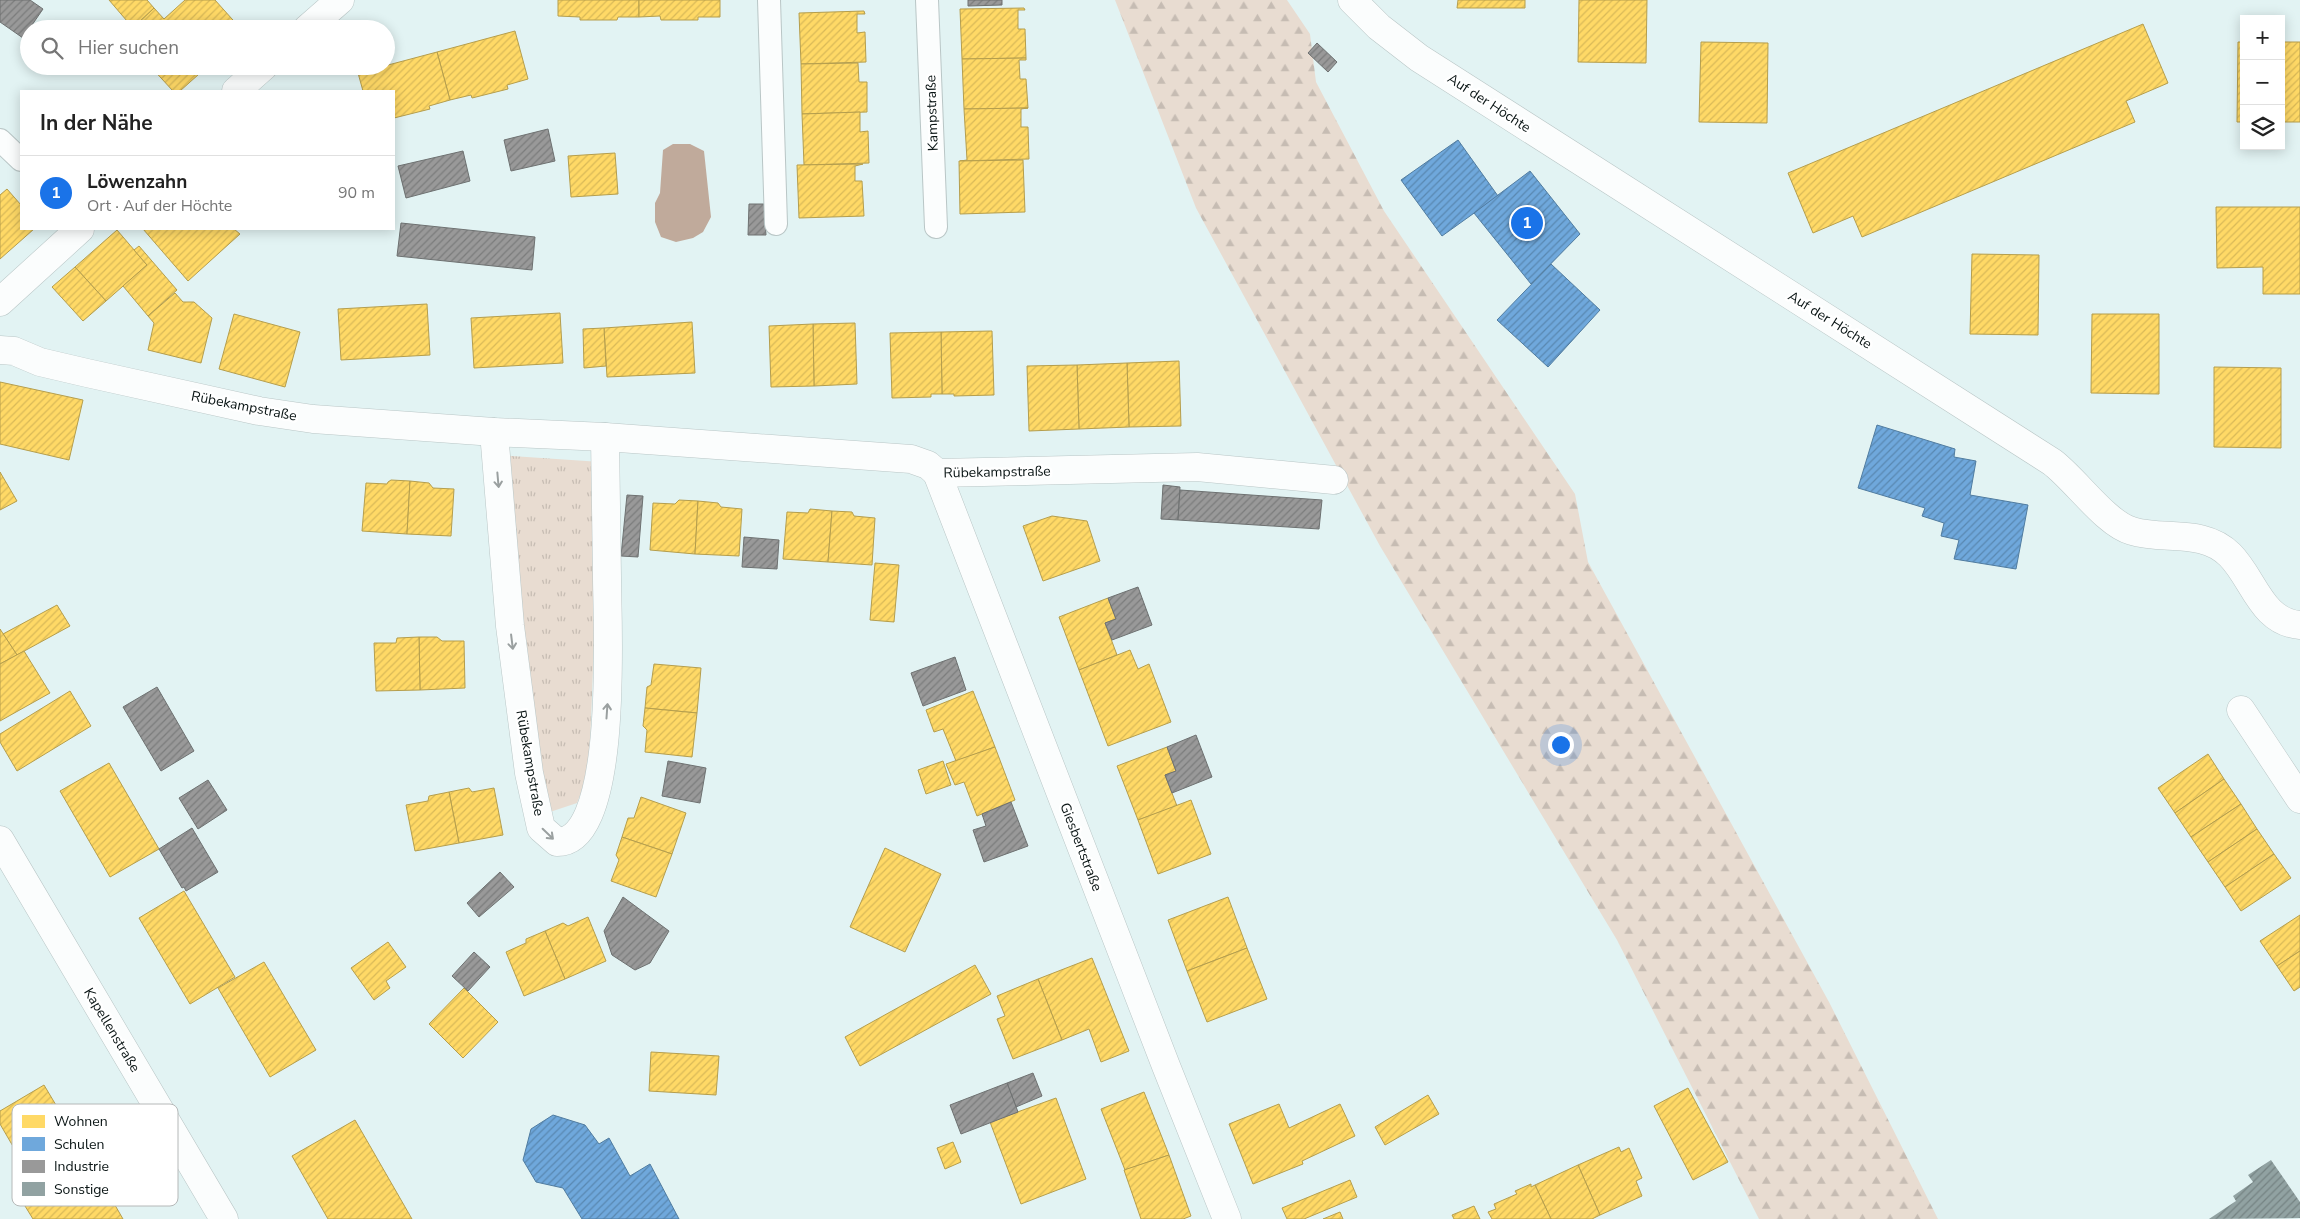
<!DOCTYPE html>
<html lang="de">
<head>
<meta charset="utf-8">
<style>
  :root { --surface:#fff; --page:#f2f2f2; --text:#222; --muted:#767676; --line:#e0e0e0; --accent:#1a73e8 }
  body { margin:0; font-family:"Nunito Sans",sans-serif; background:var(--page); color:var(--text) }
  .controls { position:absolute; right:15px; top:15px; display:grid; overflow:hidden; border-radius:0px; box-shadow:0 2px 12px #0003 }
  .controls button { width:45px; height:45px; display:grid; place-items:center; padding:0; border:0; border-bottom:1px solid var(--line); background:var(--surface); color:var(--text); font:25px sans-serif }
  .you { position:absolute; left:1560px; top:744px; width:18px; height:18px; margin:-12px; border:4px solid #fff; border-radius:50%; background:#1a73e8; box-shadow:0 0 0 8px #1a73e833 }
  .badge { display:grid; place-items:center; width:32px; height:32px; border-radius:50%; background:var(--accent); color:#fff; font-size:16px; font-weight:700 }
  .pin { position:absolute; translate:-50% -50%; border:2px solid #fff; box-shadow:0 1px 5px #0006 }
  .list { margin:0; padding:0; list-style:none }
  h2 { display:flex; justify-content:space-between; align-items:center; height:65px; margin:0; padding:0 20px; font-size:21px }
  h2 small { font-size:16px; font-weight:400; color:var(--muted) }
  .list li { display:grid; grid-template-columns:32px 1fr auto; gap:15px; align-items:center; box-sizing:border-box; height:75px; padding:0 20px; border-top:1px solid var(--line) }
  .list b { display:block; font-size:19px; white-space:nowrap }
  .list p { margin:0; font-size:16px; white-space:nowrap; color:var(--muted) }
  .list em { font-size:16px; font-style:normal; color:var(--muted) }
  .icon { flex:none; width:28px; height:28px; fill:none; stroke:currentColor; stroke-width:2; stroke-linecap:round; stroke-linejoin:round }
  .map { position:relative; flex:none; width:2300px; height:1219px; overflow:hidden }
  .search { position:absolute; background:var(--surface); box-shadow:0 2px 12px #0003; left:20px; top:20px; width:375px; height:55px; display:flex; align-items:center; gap:12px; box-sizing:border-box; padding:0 18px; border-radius:28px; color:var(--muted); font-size:19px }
  .panel { position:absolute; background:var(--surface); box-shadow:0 2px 12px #0003; left:20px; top:90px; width:375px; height:140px; border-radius:0px }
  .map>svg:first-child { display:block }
</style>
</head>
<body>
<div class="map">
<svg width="2300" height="1219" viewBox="0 0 2300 1219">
  <defs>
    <pattern id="grass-tufts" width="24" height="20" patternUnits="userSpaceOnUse" patternTransform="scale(1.25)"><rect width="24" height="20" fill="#e8dcd1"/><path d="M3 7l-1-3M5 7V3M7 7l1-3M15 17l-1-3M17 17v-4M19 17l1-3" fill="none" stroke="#c6bcb3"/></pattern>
    <pattern id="forest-firs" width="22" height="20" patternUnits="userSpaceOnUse" patternTransform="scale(1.25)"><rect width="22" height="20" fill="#e8dcd1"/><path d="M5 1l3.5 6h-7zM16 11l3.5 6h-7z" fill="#c6bcb3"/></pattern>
    <pattern id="homes-hatch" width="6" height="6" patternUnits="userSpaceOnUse" patternTransform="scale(1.25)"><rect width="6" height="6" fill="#ffd966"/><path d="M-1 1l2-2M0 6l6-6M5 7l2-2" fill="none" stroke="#d9b958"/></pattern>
    <pattern id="schools-hatch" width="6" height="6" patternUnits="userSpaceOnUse" patternTransform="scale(1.25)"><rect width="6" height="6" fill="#6fa8dc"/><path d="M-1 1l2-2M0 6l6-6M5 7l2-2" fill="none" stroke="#5988b1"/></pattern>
    <pattern id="industry-hatch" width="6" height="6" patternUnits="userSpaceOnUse" patternTransform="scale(1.25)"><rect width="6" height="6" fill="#999"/><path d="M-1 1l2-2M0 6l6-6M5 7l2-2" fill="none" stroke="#7b7c7c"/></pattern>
    <pattern id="building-hatch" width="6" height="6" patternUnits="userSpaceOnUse" patternTransform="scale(1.25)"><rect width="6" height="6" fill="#91a2a2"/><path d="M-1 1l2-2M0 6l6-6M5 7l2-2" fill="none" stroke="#758383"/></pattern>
  </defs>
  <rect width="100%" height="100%" fill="#e2f3f3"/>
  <polygon fill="url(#grass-tufts)" points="483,454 601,462 589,772 577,803 550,812"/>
  <polygon fill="url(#forest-firs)" points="1115,0 1287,0 1310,34 1316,82 1384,211 1575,494 1588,562 1829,1002 1938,1219 1759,1219 1617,940 1380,546 1196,208"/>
  <polygon fill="#c0aa9b" points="673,144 690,144 704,151 711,217 703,232 693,238 676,242 661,237 655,222 655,203 660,193 663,150"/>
  <g fill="url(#homes-hatch)" stroke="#b59e4d">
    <polygon points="109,0 147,0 154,8 133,28"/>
    <polygon points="185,0 215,0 241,29 133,28 154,8 164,19"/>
    <polygon points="558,0 639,0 639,17 618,17 617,20 580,20 580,17 558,16"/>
    <polygon points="639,0 720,0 720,17 698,17 698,20 661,20 660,16 639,17"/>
    <polygon points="1458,0 1525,0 1525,8 1457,8"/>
    <polygon points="1579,0 1647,0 1646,63 1578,62"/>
    <polygon points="1024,8 1025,10 1018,10 1018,29 1025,29 1026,58 962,59 960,9"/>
    <polygon points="864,11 865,14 857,14 857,33 865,32 866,62 801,64 799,13"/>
    <polygon points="2143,24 2168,83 2126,101 2135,122 1862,237 1853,216 1813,233 1788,173"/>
    <polygon points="515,31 528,79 507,85 508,89 472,98 471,95 450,100 437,52"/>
    <polygon points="1701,42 1768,43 1767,123 1699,122"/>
    <polygon points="2238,42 2244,42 2244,122 2237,122"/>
    <rect x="2281" y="42" width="19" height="80"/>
    <polygon points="437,52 450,100 429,106 430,109 394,118 394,91 363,91 358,73"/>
    <polygon points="1026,58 1026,60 1019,60 1020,79 1026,79 1028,108 964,109 962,59"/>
    <polygon points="858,63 859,82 867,82 867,112 802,114 801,64"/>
    <polygon points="150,66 208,66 180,91 173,91"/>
    <polygon points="1028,108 1021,109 1021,127 1028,127 1029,159 960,161 967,160 964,109"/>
    <polygon points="860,112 860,132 868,131 869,163 804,165 802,114"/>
    <polygon points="615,153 618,194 571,197 568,156"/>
    <polygon points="1023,160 1025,212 960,214 959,161"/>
    <polygon points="863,164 855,166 855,181 862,181 864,216 799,218 797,165"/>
    <polygon points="7,189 21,205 21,229 34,229 0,259 0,195"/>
    <polygon points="2216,207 2300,207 2300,294 2263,294 2263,267 2217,268"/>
    <polygon points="143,229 234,229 240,234 188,281"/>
    <polygon points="117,230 147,265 106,301 75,267"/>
    <polygon points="139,246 177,290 148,316 123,286 147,265 134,250"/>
    <polygon points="1972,254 2039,255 2038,335 1970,334"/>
    <polygon points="75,267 106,301 83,321 52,287"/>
    <polygon points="175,293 183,302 194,302 212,318 201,363 148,350 154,323 148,316"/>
    <polygon points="427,304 430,355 341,360 338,309"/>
    <polygon points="560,313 563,363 474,368 471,318"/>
    <polygon points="234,314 300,332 285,387 219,369"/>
    <polygon points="2092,314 2159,314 2159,394 2091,393"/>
    <polygon points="692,322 695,373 607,377 604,328"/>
    <polygon points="855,323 857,384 814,386 813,324"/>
    <polygon points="813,324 814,386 771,387 769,326"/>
    <polygon points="604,328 606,366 584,368 583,329"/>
    <polygon points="992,331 994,395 954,396 954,394 942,394 941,332"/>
    <polygon points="941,332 942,394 931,394 931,397 892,398 890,333"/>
    <polygon points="1179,361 1181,426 1129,427 1127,363"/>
    <polygon points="1127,363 1129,427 1079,429 1077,365"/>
    <polygon points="1077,365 1079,429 1029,431 1027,366"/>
    <polygon points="2214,367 2281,368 2281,448 2214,447"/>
    <polygon points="0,382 83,400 69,460 0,444"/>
    <polygon points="0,472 17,501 0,510"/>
    <polygon points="391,480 410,481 407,534 362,531 366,483 387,484 388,482"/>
    <polygon points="410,481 429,483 433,488 454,489 451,536 407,534"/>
    <polygon points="679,500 698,501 695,554 650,550 653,503 675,504"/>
    <polygon points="698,501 718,503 721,507 742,509 739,556 695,554"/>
    <polygon points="810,509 832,511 828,562 783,559 787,512 808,513"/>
    <polygon points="832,511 852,512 854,516 875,518 872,565 828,562"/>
    <polygon points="1052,516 1087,521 1100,561 1043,581 1023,526"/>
    <polygon points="875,563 899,565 894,622 870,620"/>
    <polygon points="1108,598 1116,619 1105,623 1117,655 1079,670 1059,617"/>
    <polygon points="57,605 70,626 17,655 3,634"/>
    <polygon points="0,629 17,655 0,664"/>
    <polygon points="419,637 437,637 442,641 464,641 465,688 420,690"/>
    <polygon points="419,637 420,690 376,691 374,643 396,643 397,638"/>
    <polygon points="1130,650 1138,669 1149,664 1171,722 1108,746 1079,670"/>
    <polygon points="24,651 50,693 0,721 0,664"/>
    <polygon points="654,664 701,668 697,713 645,708 647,687 651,685"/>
    <polygon points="70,691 91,726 17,771 0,742 0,734"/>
    <polygon points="973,691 995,747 956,761 943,729 934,732 926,710"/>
    <polygon points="645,708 697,713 692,757 645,752 647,730 643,726"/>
    <polygon points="995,747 1015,800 977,816 964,782 955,785 946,764"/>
    <polygon points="1167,747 1176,771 1165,775 1177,806 1138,820 1117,766"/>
    <polygon points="2208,754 2224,779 2175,813 2158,788"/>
    <polygon points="943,761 951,785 926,794 918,770"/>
    <polygon points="109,763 159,849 110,877 60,791"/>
    <polygon points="2224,779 2241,804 2191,837 2175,813"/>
    <polygon points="469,788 472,792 494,788 503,835 459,843 449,792"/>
    <polygon points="449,792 459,843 415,851 406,805 428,801 429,796"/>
    <polygon points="641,797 686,813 672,854 622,837 628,818 634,818"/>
    <polygon points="1191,800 1211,854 1158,874 1138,820"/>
    <polygon points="2241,804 2257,829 2208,862 2191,837"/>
    <polygon points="2257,829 2274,854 2225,887 2208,862"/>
    <polygon points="622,837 672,854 656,897 611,881 619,860 616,855"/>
    <polygon points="885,848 941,874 905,952 850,927"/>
    <polygon points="2274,854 2291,878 2241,911 2225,887"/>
    <polygon points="184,891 235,977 190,1004 139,918"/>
    <polygon points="1228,897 1247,948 1187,971 1168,920"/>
    <polygon points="2300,915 2300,951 2277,966 2260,941"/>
    <polygon points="588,917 606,961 565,979 545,931 563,923 568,926"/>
    <polygon points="545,931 565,979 524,996 506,952 526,943 526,939"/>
    <polygon points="388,942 406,967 386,981 390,988 374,1000 351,968"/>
    <polygon points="1247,948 1267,999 1207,1022 1187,971"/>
    <polygon points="2300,951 2300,987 2294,991 2277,966"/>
    <polygon points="1092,958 1129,1051 1101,1062 1089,1029 1062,1040 1038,979"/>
    <polygon points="264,962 316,1050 270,1077 218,988"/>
    <polygon points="975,965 991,994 860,1066 845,1037"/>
    <polygon points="1038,979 1062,1040 1013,1059 997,1019 1005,1016 997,996"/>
    <polygon points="464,988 498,1022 463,1058 429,1024"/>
    <polygon points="651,1052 719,1056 716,1095 649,1091"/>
    <polygon points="44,1085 75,1137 25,1167 0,1124 0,1111"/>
    <polygon points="1688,1088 1728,1162 1693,1180 1654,1106"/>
    <polygon points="1144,1092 1169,1155 1125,1170 1101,1109"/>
    <polygon points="1428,1095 1439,1114 1385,1145 1375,1127"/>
    <polygon points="1056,1098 1086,1179 1021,1204 990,1122"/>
    <polygon points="1279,1104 1289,1128 1340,1104 1355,1136 1302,1161 1303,1164 1253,1184 1229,1124"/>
    <polygon points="355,1120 412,1219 328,1219 292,1156"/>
    <polygon points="953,1142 961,1162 945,1169 937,1148"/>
    <polygon points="1619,1147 1621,1152 1629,1148 1642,1178 1636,1181 1642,1196 1600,1215 1578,1165"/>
    <polygon points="1169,1155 1191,1216 1183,1219 1141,1219 1124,1170"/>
    <polygon points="1578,1165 1600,1215 1592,1219 1551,1219 1535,1185"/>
    <polygon points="92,1166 114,1199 112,1200 123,1219 33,1219 25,1206"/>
    <polygon points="1350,1180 1357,1197 1304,1219 1287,1219 1282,1208"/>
    <polygon points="1531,1184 1531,1187 1535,1185 1551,1219 1492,1219 1488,1212 1496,1209 1494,1204 1517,1194 1515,1191"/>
    <polygon points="1474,1206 1480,1219 1454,1219 1452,1215"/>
    <polygon points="1340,1212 1343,1219 1323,1219"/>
  </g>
  <g fill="url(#schools-hatch)" stroke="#507ca0">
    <polygon points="1458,140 1498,196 1442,236 1401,180"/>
    <polygon points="1530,171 1580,234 1531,284 1474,213"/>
    <polygon points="1551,264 1600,310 1548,367 1497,320"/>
    <polygon points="1877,425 1955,449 1954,457 1976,461 1970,495 2028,505 2016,569 1954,559 1959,540 1941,536 1944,523 1922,516 1925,508 1858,488"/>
    <polygon points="553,1115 585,1125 599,1144 609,1138 630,1176 650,1164 679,1219 582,1219 563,1188 536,1182 523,1160 531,1129"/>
  </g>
  <g fill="url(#industry-hatch)" stroke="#6e7171">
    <polygon points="0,0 30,0 43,9 23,38 0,22"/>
    <polygon points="968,0 1002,0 1002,5 968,6"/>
    <polygon points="1317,43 1337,62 1328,72 1308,53"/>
    <polygon points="548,129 555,161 511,171 504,140"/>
    <polygon points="463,151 470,181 406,198 398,166"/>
    <polygon points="749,204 764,204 766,235 748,235"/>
    <polygon points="401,223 535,237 532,270 397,256"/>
    <polygon points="1163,485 1180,487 1178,520 1161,519"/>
    <polygon points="1180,490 1322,500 1319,529 1178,520"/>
    <polygon points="627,495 643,496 638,557 621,556"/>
    <polygon points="744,537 779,540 777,569 742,567"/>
    <polygon points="1138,587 1152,625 1112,640 1105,623 1116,619 1108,598"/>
    <polygon points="955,657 966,690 923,706 911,673"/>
    <polygon points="157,687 194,751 161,771 123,707"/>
    <polygon points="1196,735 1212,777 1172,793 1165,775 1176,771 1167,747"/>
    <polygon points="668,761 706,768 700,803 662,796"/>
    <polygon points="208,780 227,810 198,829 179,798"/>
    <polygon points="1011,802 1028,846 984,862 973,830 986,826 982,814"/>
    <polygon points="192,828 218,872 186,891 184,887 182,888 159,849"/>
    <polygon points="500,872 514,887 479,917 467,903"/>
    <polygon points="623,897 669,931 650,963 635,970 612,955 604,931"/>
    <polygon points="474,952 490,967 468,991 452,976"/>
    <polygon points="1033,1073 1042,1096 1016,1107 1007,1083"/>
    <polygon points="1007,1083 1018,1112 961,1134 950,1105"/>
  </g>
  <polygon fill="url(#building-hatch)" points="2271,1160 2300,1202 2300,1218 2209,1219 2236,1201 2233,1196 2253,1182 2248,1175"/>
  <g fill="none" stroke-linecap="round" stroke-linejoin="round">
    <defs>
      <g id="lane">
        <polyline points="769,0 776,224"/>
        <polyline points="927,0 936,227"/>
        <polyline points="0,140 21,160"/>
      </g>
      <g id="street">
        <path d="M1352,0L1379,27L1419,58L2052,462C2075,479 2106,524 2132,531C2164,541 2203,528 2230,555C2254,579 2261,622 2300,625"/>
        <polyline points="307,29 340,0"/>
        <polyline points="236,91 264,66"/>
        <polyline points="0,302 80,229"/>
        <polyline points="0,350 14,351 40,362 87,373 259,411 313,419 494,432 605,437 911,459 928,465 937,473 1197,467 1334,480"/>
        <path d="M494,432L510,626L529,773L541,828L557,842C620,843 607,620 607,577C606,530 606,483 605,437"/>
        <polyline points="937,473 1166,1066 1227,1219"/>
        <polyline points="2241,710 2300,799"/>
      </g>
      <polyline id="secondary" points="0,840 224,1219"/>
    </defs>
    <use href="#lane" stroke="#b9c6c6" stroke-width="24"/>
    <use href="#street" stroke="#b9c6c6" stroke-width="29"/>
    <use href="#secondary" stroke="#b9c6c6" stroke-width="29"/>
    <use href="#lane" stroke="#fbfdfd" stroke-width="22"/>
    <use href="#street" stroke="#fbfdfd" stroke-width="28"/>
    <use href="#secondary" stroke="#fbfdfd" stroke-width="28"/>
  </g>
  <defs><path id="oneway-shaft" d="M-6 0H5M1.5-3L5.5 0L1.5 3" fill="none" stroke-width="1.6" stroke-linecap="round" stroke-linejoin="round" transform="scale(1.25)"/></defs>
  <g stroke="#9aa0a0">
    <use href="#oneway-shaft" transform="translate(498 480) rotate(85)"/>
    <use href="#oneway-shaft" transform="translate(512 642) rotate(83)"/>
    <use href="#oneway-shaft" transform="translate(607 711) rotate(-86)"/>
    <use href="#oneway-shaft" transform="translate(548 834) rotate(44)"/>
  </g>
  <g text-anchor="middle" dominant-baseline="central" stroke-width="5" stroke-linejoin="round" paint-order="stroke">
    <g font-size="14" fill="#091414" stroke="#fff">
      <text transform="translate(1489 103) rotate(33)">Auf der Höchte</text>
      <text transform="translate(932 113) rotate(-92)">Kampstraße</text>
      <text transform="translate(1830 320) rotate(32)">Auf der Höchte</text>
      <text transform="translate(244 406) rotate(11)">Rübekampstraße</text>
      <text transform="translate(997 472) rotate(-1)">Rübekampstraße</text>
      <text transform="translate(530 763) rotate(80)">Rübekampstraße</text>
      <text transform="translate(1081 847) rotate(69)">Giesbertstraße</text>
      <text transform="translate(112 1030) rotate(59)">Kapellenstraße</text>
    </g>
  </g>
  <rect x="12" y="1104" width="166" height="102" rx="8" fill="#fff" stroke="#b5b8b8" stroke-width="1"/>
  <rect x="22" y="1115" width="23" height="13" fill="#ffd966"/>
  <rect x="22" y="1137" width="23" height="14" fill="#6fa8dc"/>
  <rect x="22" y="1160" width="23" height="13" fill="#999"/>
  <rect x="22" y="1182" width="23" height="14" fill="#91a2a2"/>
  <g font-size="14" fill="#091414">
    <text x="54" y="1126">Wohnen</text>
    <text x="54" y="1149">Schulen</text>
    <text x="54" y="1171">Industrie</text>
    <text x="54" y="1194">Sonstige</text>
  </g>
</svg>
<div class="controls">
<button>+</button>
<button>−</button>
<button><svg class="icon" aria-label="layers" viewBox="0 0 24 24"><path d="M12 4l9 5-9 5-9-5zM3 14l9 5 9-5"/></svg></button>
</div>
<div class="you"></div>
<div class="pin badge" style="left:1527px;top:223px">1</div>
<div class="search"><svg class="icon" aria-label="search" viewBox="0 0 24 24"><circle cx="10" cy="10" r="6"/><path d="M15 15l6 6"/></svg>Hier suchen</div>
<section class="panel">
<h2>In der Nähe<small></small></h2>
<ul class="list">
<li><span class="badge">1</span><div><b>Löwenzahn</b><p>Ort · Auf der Höchte</p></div><em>90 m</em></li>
</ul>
</section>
</div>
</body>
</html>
